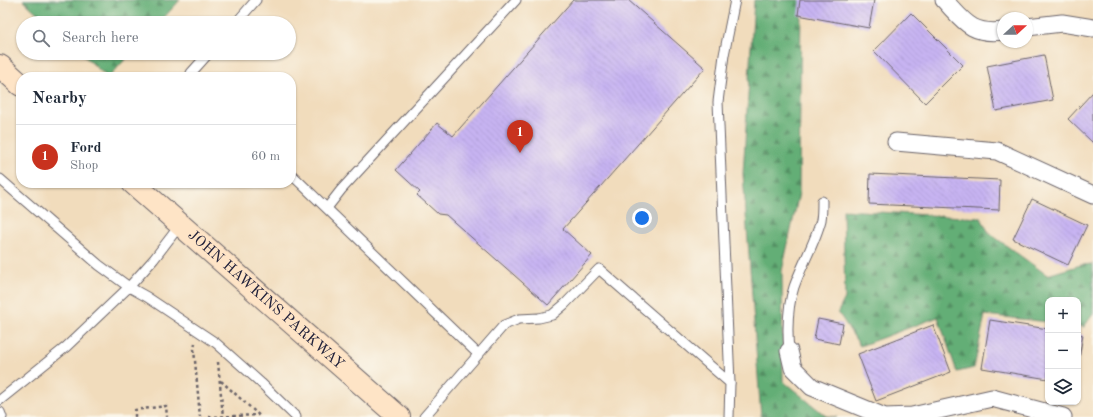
<!DOCTYPE html>
<html lang="en">
<head>
<meta charset="utf-8">
<style>
  :root { --surface:#fff; --page:#f6f6f7; --text:#1f2937; --muted:#747a83; --line:#e0e1e3; --accent:#c8321e }
  body { margin:0; font-family:"Old Standard TT",serif; background:var(--page); color:var(--text) }
  .controls { position:absolute; right:12px; bottom:12px; display:grid; overflow:hidden; border-radius:8px; box-shadow:0 1px 3px #0004 }
  .controls button { width:36px; height:36px; display:grid; place-items:center; padding:0; border:0; border-bottom:1px solid var(--line); background:var(--surface); color:var(--text); font:20px sans-serif }
  .compass { position:absolute; left:997px; top:12px; width:36px; height:36px; border-radius:50%; background:var(--surface); box-shadow:0 1px 3px #0004; rotate:69deg }
  .you { position:absolute; left:642px; top:218px; width:14px; height:14px; margin:-10px; border:3px solid #fff; border-radius:50%; background:#1a73e8; box-shadow:0 0 0 6px #1a73e833 }
  .badge { display:grid; place-items:center; width:26px; height:26px; border-radius:50%; background:var(--accent); color:#fff; font-size:13px; font-weight:700 }
  .pin { position:absolute; translate:-50% -33px; filter:drop-shadow(0 1px 2px #0008) }
  .pin::after { content:''; position:absolute; top:21px; width:14px; height:12px; background:inherit; clip-path:polygon(0 0,100% 0,50% 100%) }
  .list { margin:0; padding:0; list-style:none }
  h2 { display:flex; justify-content:space-between; align-items:center; height:52px; margin:0; padding:0 16px; font-size:17px }
  h2 small { font-size:13px; font-weight:400; color:var(--muted) }
  .list li { display:grid; grid-template-columns:26px 1fr auto; gap:12px; align-items:center; box-sizing:border-box; height:64px; padding:0 16px; border-top:1px solid var(--line) }
  .list b { display:block; font-size:15px; white-space:nowrap }
  .list p { margin:0; font-size:13px; white-space:nowrap; color:var(--muted) }
  .list em { font-size:13px; font-style:normal; color:var(--muted) }
  .icon { flex:none; width:22px; height:22px; fill:none; stroke:currentColor; stroke-width:2; stroke-linecap:round; stroke-linejoin:round }
  .map { position:relative; flex:none; width:1093px; height:417px; overflow:hidden }
  .search { position:absolute; background:var(--surface); box-shadow:0 1px 3px #0004; left:16px; top:16px; width:280px; height:44px; display:flex; align-items:center; gap:10px; box-sizing:border-box; padding:0 14px; border-radius:22px; color:var(--muted); font-size:15px }
  .panel { position:absolute; background:var(--surface); box-shadow:0 1px 3px #0004; left:16px; top:72px; width:280px; height:116px; border-radius:16px }
  .map>svg:first-child { display:block }
</style>
</head>
<body>
<div class="map">
<svg width="1093" height="417" viewBox="0 0 1093 417">
  <defs>
    <pattern id="forest-firs" width="22" height="20" patternUnits="userSpaceOnUse"><rect width="22" height="20" fill="#64ae76"/><path d="M5 1l3.5 6h-7zM16 11l3.5 6h-7z" fill="#528d62"/></pattern>
    <pattern id="building-back-hatch" width="6" height="6" patternUnits="userSpaceOnUse"><rect width="6" height="6" fill="#c7b4f2"/><path d="M-1 5l2 2M0 0l6 6M5-1l2 2" fill="none" stroke="#ab9ad0"/></pattern>
  </defs>
  <rect width="100%" height="100%" fill="#fbf7ec"/>
  <filter id="ink" filterUnits="userSpaceOnUse"><feTurbulence type="fractalNoise" baseFrequency=".025" numOctaves="2"/><feDisplacementMap in="SourceGraphic" scale="8" xChannelSelector="R" yChannelSelector="G"/><feConvolveMatrix kernelMatrix="1 2 1 2 8 2 1 2 1" color-interpolation-filters="sRGB"/></filter>
  <filter id="wash" filterUnits="userSpaceOnUse"><feTurbulence type="fractalNoise" baseFrequency=".012" numOctaves="4" result="noise"/><feDisplacementMap in="SourceGraphic" scale="16" xChannelSelector="R" yChannelSelector="G"/><feGaussianBlur stdDeviation="0.9" result="paint"/><feColorMatrix in="noise" values="0 0 0 0 0 0 0 0 0 0 0 0 0 0 0 0 0 1.4 0 .05"/><feComposite in="paint" operator="in"/></filter>
  <g filter="url(#wash)">
    <rect width="100%" height="100%" fill="#f1dcbc"/>
    <g fill="url(#forest-firs)" stroke="#436858">
      <polygon points="23,0 180,0 159,23 48,23"/>
      <polygon points="754,0 801,0 799,193 782,271 783,381 826,416 837,417 761,417 743,174"/>
      <polygon points="81,53 131,53 109,77 107,77"/>
      <polygon points="843,210 981,218 989,233 1047,275 1081,265 1093,264 1093,314 1084,327 1078,326 1078,300 1048,300 1048,322 985,315 974,368 957,372 938,317 860,346 838,312 845,298"/>
    </g>
    <g id="blocks">
      <g fill="url(#building-back-hatch)">
        <polygon points="573,0 628,0 705,68 563,229 592,255 548,305 446,215 438,214 417,195 420,192 396,170 437,123 453,136"/>
        <polygon points="800,0 874,0 869,28 798,15"/>
        <polygon points="911,13 963,65 925,103 874,51"/>
        <polygon points="1044,55 1053,100 996,111 987,66"/>
        <polygon points="1093,92 1093,143 1068,119"/>
        <polygon points="870,174 1000,180 999,210 869,204"/>
        <polygon points="1032,199 1087,225 1068,265 1013,239"/>
        <polygon points="818,319 843,324 839,344 814,339"/>
        <polygon points="990,320 1048,329 1048,379 982,368"/>
        <polygon points="933,325 951,372 876,401 858,354"/>
        <polygon points="1078,334 1083,335 1079,359 1078,359"/>
      </g>
    </g>
  </g>
  <g filter="url(#ink)">
    <use href="#blocks" fill-opacity="0" stroke="#6a6368" stroke-width="1"/>
    <g fill="none" stroke-linecap="round" stroke-linejoin="round">
      <defs>
        <g id="lane">
          <polyline points="236,23 256,0"/>
          <polyline points="191,77 191,73 209,53"/>
          <polyline points="291,174 478,354"/>
          <polyline points="0,179 99,265 129,287 147,297 216,343 261,383 296,417"/>
          <polyline points="327,208 341,190 516,0"/>
          <path d="M789,351C787,329 787,308 794,287C802,264 815,243 821,220C822,214 822,207 822,201"/>
          <polyline points="730,383 718,102 724,55 735,0"/>
          <polyline points="0,400 66,347 129,287 154,259 180,225"/>
          <polyline points="0,412 2,417"/>
          <polyline points="424,417 504,325 519,319 539,318 552,315 565,304 599,269 730,383 729,417"/>
        </g>
        <g id="street">
          <path d="M944,0C964,21 971,35 1003,31"/>
          <polyline points="1027,27 1062,23 1093,28"/>
          <polyline points="896,142 997,151 1093,195"/>
          <polyline points="789,351 793,368 812,387 885,417 912,416 992,398 1063,417"/>
        </g>
        <g id="secondary">
          <polyline points="0,66 21,85"/>
          <path id="s1" d="M133,183L399,417"/>
        </g>
      </defs>
      <use href="#lane" stroke="#6a6368" stroke-width="11"/>
      <use href="#street" stroke="#6a6368" stroke-width="19"/>
      <use href="#secondary" stroke="#6a6368" stroke-width="24"/>
      <g stroke="#6a6368" stroke-width="2.5" stroke-dasharray="3 3" stroke-linecap="butt">
        <polyline points="195,343 194,349 200,417"/>
        <polyline points="218,362 223,417"/>
        <polyline points="221,381 261,417"/>
        <polyline points="135,417 135,410 166,406 167,417"/>
        <polyline points="209,417 258,415"/>
      </g>
      <use href="#lane" stroke="#fff" stroke-width="9"/>
      <use href="#street" stroke="#fff" stroke-width="17"/>
      <use href="#secondary" stroke="#fee4c6" stroke-width="22"/>
    </g>
  </g>
  <g text-anchor="middle" dominant-baseline="central" stroke-width="4" stroke-linejoin="round" paint-order="stroke">
    <g font-size="15" fill="#22223b" stroke="#fbf7ec">
      <text stroke="none"><textPath href="#s1" startOffset="177">JOHN HAWKINS PARKWAY</textPath></text>
    </g>
  </g>
</svg>
<div class="controls">
<button>+</button>
<button>−</button>
<button><svg class="icon" aria-label="layers" viewBox="0 0 24 24"><path d="M12 4l9 5-9 5-9-5zM3 14l9 5 9-5"/></svg></button>
</div>
<svg class="compass" viewBox="-18 -18 36 36"><path d="M0-13l5 13h-10z" fill="#e53935"/><path d="M0 13l5-13h-10z" fill="#747a83"/></svg>
<div class="you"></div>
<div class="pin badge" style="left:520px;top:153px">1</div>
<div class="search"><svg class="icon" aria-label="search" viewBox="0 0 24 24"><circle cx="10" cy="10" r="6"/><path d="M15 15l6 6"/></svg>Search here</div>
<section class="panel">
<h2>Nearby<small></small></h2>
<ul class="list">
<li><span class="badge">1</span><div><b>Ford</b><p>Shop</p></div><em>60 m</em></li>
</ul>
</section>
</div>
</body>
</html>
